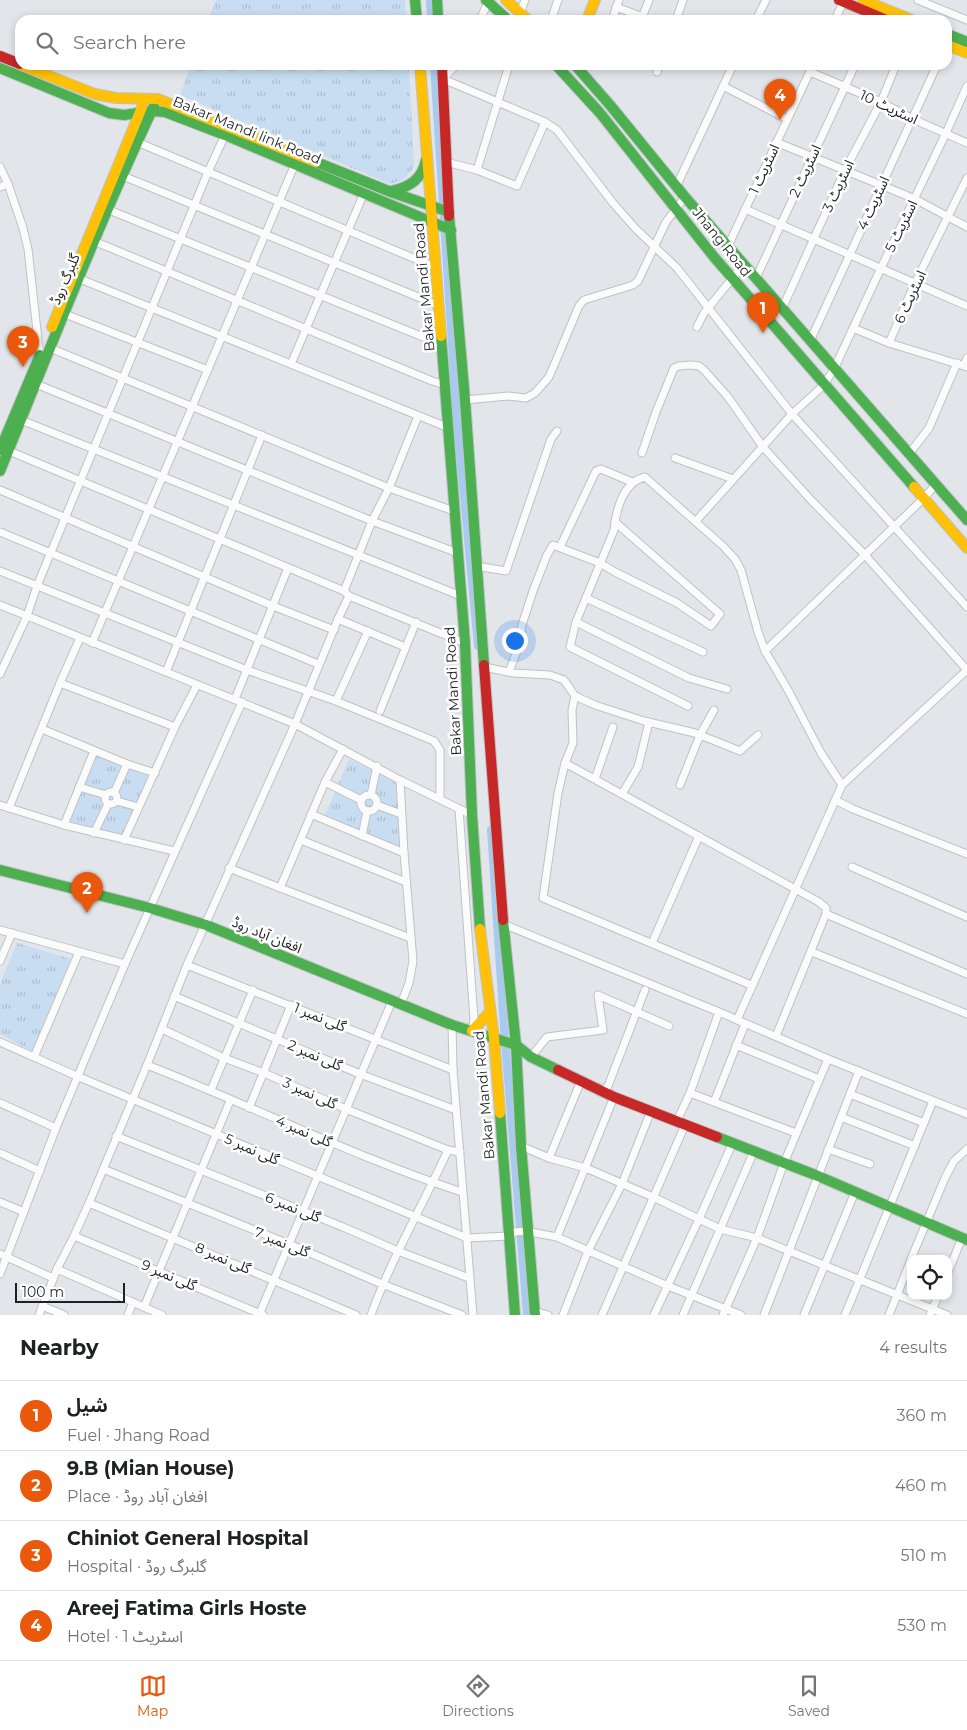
<!DOCTYPE html>
<html lang="en">
<head>
<meta charset="utf-8">
<style>
  :root { --surface:#fff; --page:#f6f6f6; --text:#202124; --muted:#757577; --line:#e0e0e0; --accent:#ea580c }
  body { margin:0; font-family:Montserrat,"Noto Sans Arabic",sans-serif; background:var(--page); color:var(--text) }
  .controls { position:absolute; right:15px; bottom:15px; display:grid; overflow:hidden; border-radius:10px; box-shadow:0 2px 8px #0003 }
  .controls button { width:45px; height:45px; display:grid; place-items:center; padding:0; border:0; border-bottom:1px solid var(--line); background:var(--surface); color:var(--text); font:25px sans-serif }
  .scale { position:absolute; left:15px; bottom:12px; width:110px; box-sizing:border-box; padding-left:5px; border:2px solid #1e2022; border-top:0; font-size:14px; line-height:18px; white-space:nowrap; color:#1e2022; -webkit-text-stroke:4px #fff; paint-order:stroke }
  .you { position:absolute; left:514px; top:640px; width:18px; height:18px; margin:-12px; border:4px solid #fff; border-radius:50%; background:#1a73e8; box-shadow:0 0 0 8px #1a73e833 }
  .badge { display:grid; place-items:center; width:32px; height:32px; border-radius:50%; background:var(--accent); color:#fff; font-size:16px; font-weight:700 }
  .pin { position:absolute; translate:-50% -41px; filter:drop-shadow(0 1px 2px #0008) }
  .pin::after { content:''; position:absolute; top:26px; width:18px; height:15px; background:inherit; clip-path:polygon(0 0,100% 0,50% 100%) }
  .list { margin:0; padding:0; list-style:none }
  h2 { display:flex; justify-content:space-between; align-items:center; height:65px; margin:0; padding:0 20px; font-size:21px }
  h2 small { font-size:16px; font-weight:400; color:var(--muted) }
  .list li { display:grid; grid-template-columns:32px 1fr auto; gap:15px; align-items:center; box-sizing:border-box; height:70px; padding:0 20px; border-top:1px solid var(--line) }
  .list b { display:block; font-size:19px; white-space:nowrap }
  .list p { margin:0; font-size:16px; white-space:nowrap; color:var(--muted) }
  .list em { font-size:16px; font-style:normal; color:var(--muted) }
  .icon { flex:none; width:28px; height:28px; fill:none; stroke:currentColor; stroke-width:2; stroke-linecap:round; stroke-linejoin:round }
  .map { position:relative; flex:none; width:967px; height:1315px; overflow:hidden }
  .search { position:absolute; background:var(--surface); box-shadow:0 2px 8px #0003; left:15px; right:15px; top:15px; height:55px; display:flex; align-items:center; gap:12px; box-sizing:border-box; padding:0 18px; border-radius:15px; color:var(--muted); font-size:19px }
  .sheet { height:345px; background:var(--surface) }
  nav { display:flex; justify-content:space-around; align-items:center; box-sizing:border-box; height:70px; border-top:1px solid var(--line); background:var(--surface); font-size:14px; color:var(--muted) }
  nav a { display:grid; justify-items:center; gap:2px }
  nav .on { color:var(--accent) }
  .map>svg:first-child { display:block }
</style>
</head>
<body>
<div class="map">
<svg width="967" height="1315" viewBox="0 0 967 1315">
  <defs>
    <pattern id="park-tufts" width="24" height="20" patternUnits="userSpaceOnUse" patternTransform="scale(1.25)"><rect width="24" height="20" fill="#c8ddf2"/><path d="M3 7l-1-3M5 7V3M7 7l1-3M15 17l-1-3M17 17v-4M19 17l1-3" fill="none" stroke="#abbdcf"/></pattern>
  </defs>
  <rect width="100%" height="100%" fill="#e2e5e9"/>
  <g fill="url(#park-tufts)">
    <polygon points="216,0 405,0 406,20 208,20"/>
    <path d="M191,65H409L414,166C409,177 402,181 390,184L180,95Z"/>
    <polygon points="94,755 150,777 122,835 68,821"/>
    <polygon points="349,759 399,785 403,855 325,815"/>
    <polygon points="17,943 71,959 32,1051 0,1034 0,984"/>
  </g>
  <g fill="none" stroke-linecap="round" stroke-linejoin="round">
    <g stroke="#a7caee" stroke-width="8">
      <polyline points="430,0 431,20"/>
      <polyline points="434,65 457,422 478,646"/>
      <polyline points="491,830 504,1028 527,1315"/>
    </g>
    <defs>
      <g id="street">
        <polyline points="918,0 967,20"/>
        <polyline points="616,7 643,17"/>
        <polyline points="520,13 525,0"/>
        <polyline points="480,20 488,2"/>
        <polyline points="551,20 558,0"/>
        <polyline points="612,20 619,0"/>
        <polyline points="641,20 649,0"/>
        <polyline points="676,20 683,0"/>
        <polyline points="756,20 766,0"/>
        <polyline points="835,20 843,2"/>
        <polyline points="456,65 443,79 545,122 557,130 613,203 635,228 677,268 792,414 967,607"/>
        <polyline points="657,72 659,65"/>
        <polyline points="810,72 881,102 913,119 967,143"/>
        <polyline points="723,86 787,119"/>
        <polyline points="137,142 437,268"/>
        <polyline points="776,142 915,199 967,227"/>
        <polyline points="446,162 477,170 509,65"/>
        <polyline points="0,167 8,184 23,228 28,249 40,358"/>
        <polyline points="477,170 517,186 545,122"/>
        <polyline points="123,176 440,306"/>
        <polyline points="0,187 8,184"/>
        <polyline points="676,187 733,65"/>
        <polyline points="745,209 967,306"/>
        <polyline points="109,210 443,345"/>
        <polyline points="96,242 432,381 446,385"/>
        <polyline points="728,246 813,65"/>
        <polyline points="756,278 855,65"/>
        <polyline points="80,279 449,428"/>
        <polyline points="782,309 845,170 881,102 896,65"/>
        <polyline points="65,314 208,370"/>
        <polyline points="697,327 704,313 744,264"/>
        <polyline points="853,328 889,343 967,367"/>
        <polyline points="810,341 937,65"/>
        <polyline points="889,343 915,283 967,178"/>
        <polyline points="50,348 389,488 454,511"/>
        <polyline points="291,364 364,193"/>
        <polyline points="964,365 967,358"/>
        <polyline points="36,384 372,521 458,553"/>
        <polyline points="465,400 508,396 526,398 535,393 549,377 579,306 584,300 633,285 638,281 666,222 685,197"/>
        <polyline points="21,420 461,596"/>
        <polyline points="9,451 344,591 349,596 465,643"/>
        <polyline points="642,453 656,412 674,368 679,366 691,365 699,366 704,370 728,397 763,447 811,500 865,555 967,670"/>
        <polyline points="909,454 929,428 957,363"/>
        <polyline points="675,458 733,479"/>
        <polyline points="0,490 273,606 334,630"/>
        <polyline points="696,521 792,414 824,385 835,367 881,268 946,133 967,86"/>
        <polyline points="0,532 318,664"/>
        <polyline points="560,547 596,471 601,469 632,482"/>
        <polyline points="476,566 506,571 551,439 557,431"/>
        <polyline points="0,571 247,670 336,701 434,741 440,750 440,799"/>
        <polyline points="344,591 372,521 389,488 418,416"/>
        <polyline points="586,598 703,652"/>
        <polyline points="0,605 295,724 400,780 472,815"/>
        <polyline points="338,619 405,647"/>
        <polyline points="576,622 689,678 727,689"/>
        <polyline points="92,643 295,164"/>
        <polyline points="765,651 924,498 936,484"/>
        <polyline points="484,667 513,673 550,675 564,680 575,696 595,705 644,721 695,733 740,751 758,735"/>
        <polyline points="166,672 262,435"/>
        <polyline points="509,672 519,646 522,625 533,591 547,555 553,545 600,563 615,572 677,603 711,626 720,614 615,522"/>
        <polyline points="0,674 27,616 37,586 208,172 225,135"/>
        <polyline points="60,683 175,727"/>
        <polyline points="575,696 572,710 573,743 565,763 558,793 543,898 751,985"/>
        <polyline points="235,699 288,568"/>
        <polyline points="336,701 368,631"/>
        <path d="M688,706L570,647L576,622L614,530C616,510 623,482 645,477L723,546L735,559L741,570L758,632L765,651L788,690L821,753L842,785"/>
        <polyline points="380,711 416,622"/>
        <polyline points="42,729 127,764 155,773"/>
        <polyline points="565,763 819,902 826,908 826,914 967,974"/>
        <polyline points="595,779 613,727"/>
        <polyline points="400,780 404,853 413,961 409,983 401,1004"/>
        <polyline points="325,782 361,800"/>
        <polyline points="680,785 700,735 714,710"/>
        <polyline points="79,787 106,795"/>
        <circle cx="111" cy="798" r="6"/>
        <polyline points="114,793 127,764"/>
        <polyline points="622,794 638,767 649,722"/>
        <polyline points="371,795 377,766"/>
        <circle cx="369" cy="803" r="8"/>
        <polyline points="835,800 853,809 967,854"/>
        <polyline points="117,801 138,807"/>
        <polyline points="0,805 64,825 174,851"/>
        <polyline points="377,805 401,814"/>
        <polyline points="9,808 60,683 80,638"/>
        <polyline points="459,809 474,1019 472,1031"/>
        <polyline points="311,814 404,853"/>
        <polyline points="64,825 94,751"/>
        <polyline points="94,833 108,804"/>
        <polyline points="362,836 367,811"/>
        <polyline points="124,840 175,727 197,685"/>
        <polyline points="301,840 406,882"/>
        <polyline points="852,867 967,917"/>
        <polyline points="229,868 410,938"/>
        <polyline points="280,888 325,782 343,749"/>
        <polyline points="503,924 719,1012 828,1059 967,1114"/>
        <polyline points="0,930 125,964"/>
        <polyline points="652,943 699,836"/>
        <polyline points="812,952 967,1014"/>
        <polyline points="0,961 12,933"/>
        <polyline points="187,965 453,1070"/>
        <polyline points="174,996 360,1074 456,1110"/>
        <polyline points="737,1020 842,785 967,670"/>
        <polyline points="452,1025 453,1070 473,1315"/>
        <polyline points="162,1029 224,1058 264,1073 346,1109 448,1150 460,1152"/>
        <polyline points="776,1036 826,914"/>
        <polyline points="0,1042 79,1077 467,1238 509,1236 515,1232 525,1231 557,1237 668,1286 741,1315"/>
        <polyline points="736,1045 819,1079"/>
        <polyline points="34,1057 79,952"/>
        <polyline points="531,1057 547,1037 603,1030 598,995 669,1026"/>
        <path d="M147,1065C253,1106 354,1157 462,1192"/>
        <polyline points="211,1090 253,990"/>
        <polyline points="603,1091 608,1086 645,990"/>
        <polyline points="690,1093 796,1133"/>
        <polyline points="850,1094 924,1123"/>
        <polyline points="714,1102 745,1024"/>
        <polyline points="0,1103 56,1128"/>
        <polyline points="249,1108 291,1005"/>
        <polyline points="841,1117 915,1146"/>
        <polyline points="677,1121 690,1093 719,1012"/>
        <polyline points="116,1136 343,1227 398,1251 469,1278"/>
        <polyline points="521,1146 549,1158 586,1168 653,1197 720,1229 757,1238 947,1315"/>
        <polyline points="828,1149 870,1164"/>
        <polyline points="0,1153 40,1171"/>
        <polyline points="549,1158 581,1081"/>
        <polyline points="103,1169 289,1244 382,1284 462,1315"/>
        <polyline points="0,1202 24,1212"/>
        <polyline points="89,1203 356,1315"/>
        <polyline points="74,1236 263,1315"/>
        <polyline points="557,1237 614,1097"/>
        <polyline points="0,1254 53,1278"/>
        <polyline points="911,1259 945,1178 954,1161 967,1149"/>
        <polyline points="57,1269 162,1315"/>
        <polyline points="948,1272 962,1238"/>
        <polyline points="0,1274 56,1128 125,964 242,702"/>
        <polyline points="42,1306 64,1315"/>
        <polyline points="144,1307 230,1101"/>
        <polyline points="534,1311 548,1315"/>
        <polyline points="39,1315 57,1269 74,1236 89,1203 147,1065 187,965 295,724 338,619 349,596"/>
        <polyline points="128,1315 133,1302"/>
        <polyline points="259,1315 392,1001"/>
        <path d="M371,1315C392,1257 423,1205 448,1150"/>
        <polyline points="563,1315 588,1251 622,1184 651,1111"/>
        <polyline points="602,1315 685,1125"/>
        <polyline points="654,1315 699,1219 733,1142"/>
        <polyline points="683,1315 754,1151"/>
        <polyline points="723,1315 757,1238 784,1163 828,1059"/>
        <polyline points="764,1315 859,1071"/>
        <polyline points="804,1315 855,1192"/>
        <polyline points="845,1315 933,1101"/>
        <polyline points="889,1315 911,1260"/>
        <polyline points="930,1315 938,1296"/>
      </g>
      <g id="fast">
        <polyline points="415,0 417,20"/>
        <polyline points="437,0 438,20"/>
        <polyline points="486,0 508,20"/>
        <polyline points="947,34 967,42"/>
        <polyline points="556,65 600,113 714,257 914,487"/>
        <polyline points="575,65 610,105 685,197 967,520"/>
        <polyline points="0,68 109,113 124,115 152,111 165,112 225,135 451,230"/>
        <polyline points="316,162 391,192 449,212"/>
        <path d="M392,191C410,187 422,179 426,160"/>
        <polyline points="449,216 465,400 484,665"/>
        <polyline points="441,336 465,643 472,815 480,929"/>
        <polyline points="0,450 40,355"/>
        <path d="M0,471C50,349 98,225 154,106"/>
        <polyline points="0,870 150,908 206,925 452,1025 516,1045 531,1057 558,1070"/>
        <polyline points="503,920 516,1045 521,1146 535,1315"/>
        <polyline points="500,1113 515,1315"/>
        <polyline points="717,1137 818,1176 967,1240"/>
      </g>
      <g id="slow">
        <polyline points="506,0 528,20"/>
        <polyline points="863,0 912,20"/>
        <polyline points="587,20 595,0"/>
        <polyline points="947,45 967,53"/>
        <polyline points="21,65 95,94 116,98 158,99 316,162"/>
        <polyline points="420,65 441,336"/>
        <polyline points="52,327 142,107"/>
        <polyline points="914,487 967,548"/>
        <polyline points="480,929 494,1038 500,1113"/>
        <polyline points="472,1031 490,1012"/>
      </g>
      <g id="jam">
        <polyline points="839,0 887,20"/>
        <polyline points="0,56 20,64"/>
        <polyline points="442,65 449,216"/>
        <polyline points="484,665 503,920"/>
        <polyline points="558,1070 614,1097 717,1137"/>
      </g>
    </defs>
    <use href="#street" stroke="#bfc2c5" stroke-width="9"/>
    <use href="#fast" stroke="#bfc2c5" stroke-width="12"/>
    <use href="#slow" stroke="#bfc2c5" stroke-width="12"/>
    <use href="#jam" stroke="#bfc2c5" stroke-width="12"/>
    <use href="#street" stroke="#fbfbfc" stroke-width="7"/>
    <use href="#fast" stroke="#4caf50" stroke-width="10"/>
    <use href="#slow" stroke="#ffc107" stroke-width="10"/>
    <use href="#jam" stroke="#c62828" stroke-width="10"/>
  </g>
  <g text-anchor="middle" dominant-baseline="central" stroke-width="5" stroke-linejoin="round" paint-order="stroke">
    <g font-size="14" fill="#1e2022" stroke="#fff">
      <text transform="translate(889 107) rotate(25)">اسٹریٹ 10</text>
      <text transform="translate(247 130) rotate(22)">Bakar Mandi link Road</text>
      <text transform="translate(764 169) rotate(-65)">اسٹریٹ 1</text>
      <text transform="translate(805 171) rotate(-65)">اسٹریٹ 2</text>
      <text transform="translate(838 186) rotate(-65)">اسٹریٹ 3</text>
      <text transform="translate(873 203) rotate(-65)">اسٹریٹ 4</text>
      <text transform="translate(901 226) rotate(-64)">اسٹریٹ 5</text>
      <text transform="translate(722 242) rotate(51)">Jhang Road</text>
      <text transform="translate(65 279) rotate(-67)">گلبرگ روڈ</text>
      <text transform="translate(424 287) rotate(-95)">Bakar Mandi Road</text>
      <text transform="translate(910 297) rotate(-65)">اسٹریٹ 6</text>
      <text transform="translate(453 691) rotate(-93)">Bakar Mandi Road</text>
      <text transform="translate(267 935) rotate(22)">افغان آباد روڈ</text>
      <text transform="translate(320 1017) rotate(22)">گلی نمبر 1</text>
      <text transform="translate(315 1055) rotate(23)">گلی نمبر 2</text>
      <text transform="translate(310 1093) rotate(24)">گلی نمبر 3</text>
      <text transform="translate(484 1095) rotate(-95)">Bakar Mandi Road</text>
      <text transform="translate(304 1131) rotate(23)">گلی نمبر 4</text>
      <text transform="translate(252 1149) rotate(23)">گلی نمبر 5</text>
      <text transform="translate(293 1207) rotate(22)">گلی نمبر 6</text>
      <text transform="translate(282 1242) rotate(22)">گلی نمبر 7</text>
      <text transform="translate(223 1258) rotate(23)">گلی نمبر 8</text>
      <text transform="translate(169 1275) rotate(23)">گلی نمبر 9</text>
    </g>
  </g>
</svg>
<div class="controls">
<button><svg class="icon" aria-label="locate" viewBox="0 0 24 24"><circle cx="12" cy="12" r="6"/><path d="M12 2v4M12 18v4M2 12h4M18 12h4"/></svg></button>
</div>
<div class="scale">100 m</div>
<div class="you"></div>
<div class="pin badge" style="left:763px;top:333px">1</div>
<div class="pin badge" style="left:87px;top:913px">2</div>
<div class="pin badge" style="left:23px;top:367px">3</div>
<div class="pin badge" style="left:780px;top:120px">4</div>
<div class="search"><svg class="icon" aria-label="search" viewBox="0 0 24 24"><circle cx="10" cy="10" r="6"/><path d="M15 15l6 6"/></svg>Search here</div>
</div>
<section class="sheet">
<h2>Nearby<small>4 results</small></h2>
<ul class="list">
<li><span class="badge">1</span><div><b>شیل</b><p>Fuel · Jhang Road</p></div><em>360 m</em></li>
<li><span class="badge">2</span><div><b>9.B (Mian House)</b><p>Place · افغان آباد روڈ</p></div><em>460 m</em></li>
<li><span class="badge">3</span><div><b>Chiniot General Hospital</b><p>Hospital · گلبرگ روڈ</p></div><em>510 m</em></li>
<li><span class="badge">4</span><div><b>Areej Fatima Girls Hoste</b><p>Hotel · اسٹریٹ 1</p></div><em>530 m</em></li>
</ul>
</section>
<nav>
<a class="on"><svg class="icon" aria-label="map" viewBox="0 0 24 24"><path d="M3 6l6-2 6 2 6-2v14l-6 2-6-2-6 2zM9 4v14M15 6v14"/></svg>Map</a>
<a><svg class="icon" aria-label="directions" viewBox="0 0 24 24"><path d="M12 3l9 9-9 9-9-9zM9 14v-3h6M13 9l2 2-2 2"/></svg>Directions</a>
<a><svg class="icon" aria-label="saved" viewBox="0 0 24 24"><path d="M7 4h10v16l-5-4-5 4z"/></svg>Saved</a>
</nav>
</body>
</html>
